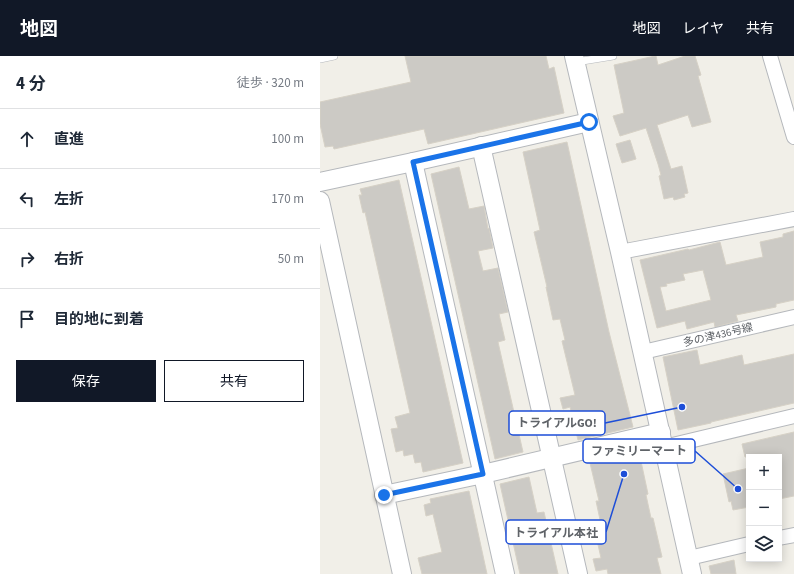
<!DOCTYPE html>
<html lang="ja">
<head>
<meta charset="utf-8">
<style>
  :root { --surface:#fff; --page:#f6f6f7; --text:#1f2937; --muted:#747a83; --line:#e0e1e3; --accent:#111827 }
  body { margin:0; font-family:"Source Sans 3","Noto Sans JP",sans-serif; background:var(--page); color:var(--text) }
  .controls { position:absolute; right:12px; bottom:12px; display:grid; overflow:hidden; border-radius:0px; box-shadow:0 2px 10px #0003 }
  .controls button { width:36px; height:36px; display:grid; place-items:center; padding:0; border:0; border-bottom:1px solid var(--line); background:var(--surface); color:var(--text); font:20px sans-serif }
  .stop { position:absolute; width:12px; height:12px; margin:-9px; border:3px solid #1a73e8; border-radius:50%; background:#fff }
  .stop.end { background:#1a73e8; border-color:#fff; box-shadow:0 1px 4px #0008 }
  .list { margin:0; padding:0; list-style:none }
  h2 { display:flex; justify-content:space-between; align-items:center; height:52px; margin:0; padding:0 16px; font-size:17px }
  h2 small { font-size:13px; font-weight:400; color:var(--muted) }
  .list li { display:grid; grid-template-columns:26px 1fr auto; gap:12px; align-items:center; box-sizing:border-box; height:60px; padding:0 16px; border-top:1px solid var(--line) }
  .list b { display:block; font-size:15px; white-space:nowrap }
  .list em { font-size:13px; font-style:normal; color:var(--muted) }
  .actions { display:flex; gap:8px; padding:12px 16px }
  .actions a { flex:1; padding:9px 0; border:1px solid var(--accent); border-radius:0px; text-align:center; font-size:14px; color:var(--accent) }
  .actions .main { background:var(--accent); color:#fff }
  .icon { flex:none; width:22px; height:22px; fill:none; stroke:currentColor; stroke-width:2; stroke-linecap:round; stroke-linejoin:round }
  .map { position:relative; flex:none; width:474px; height:518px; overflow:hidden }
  header { display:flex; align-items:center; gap:24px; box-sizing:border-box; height:56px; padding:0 20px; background:var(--accent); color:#fff }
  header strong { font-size:19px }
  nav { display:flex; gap:22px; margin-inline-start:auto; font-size:14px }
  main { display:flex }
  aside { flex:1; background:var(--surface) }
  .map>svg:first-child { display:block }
</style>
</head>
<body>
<header>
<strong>地図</strong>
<nav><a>地図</a><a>レイヤ</a><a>共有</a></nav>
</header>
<main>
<aside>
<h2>4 分<small>徒歩 · 320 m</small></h2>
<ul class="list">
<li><svg class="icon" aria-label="ahead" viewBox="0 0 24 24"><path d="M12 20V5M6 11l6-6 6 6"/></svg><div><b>直進</b></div><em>100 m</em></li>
<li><svg class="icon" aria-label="left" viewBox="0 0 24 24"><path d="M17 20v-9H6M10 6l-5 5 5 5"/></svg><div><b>左折</b></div><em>170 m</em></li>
<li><svg class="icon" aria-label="right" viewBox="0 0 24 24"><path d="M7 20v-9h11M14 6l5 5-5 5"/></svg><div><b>右折</b></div><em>50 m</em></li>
<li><svg class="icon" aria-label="arrive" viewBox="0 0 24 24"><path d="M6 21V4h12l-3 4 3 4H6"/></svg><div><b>目的地に到着</b></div></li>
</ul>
<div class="actions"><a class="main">保存</a><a>共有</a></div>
</aside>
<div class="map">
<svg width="474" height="518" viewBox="0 0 474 518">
  <rect width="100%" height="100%" fill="#f1efe8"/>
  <g fill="#cccac5" stroke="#d6d1c6" fill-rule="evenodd">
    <polygon points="85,0 226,0 229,13 234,11 244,57 108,88 104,73 14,93 13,90 5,91 0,68 0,46 91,26"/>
    <polygon points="335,0 336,0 338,9 365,0 375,0 381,19 378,20 391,66 372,71 368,59 337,69 351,113 362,110 368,137 364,138 365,141 354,144 353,141 344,143 339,120 341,119 338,108 326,72 300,80 293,60 304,57 294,9"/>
    <polygon points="310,84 316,103 302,107 296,88"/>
    <polygon points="247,86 289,276 313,371 258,384 250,351 243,353 240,342 255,339 242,285 245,284 240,263 233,264 226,231 227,231 214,176 220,174 203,96"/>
    <polygon points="139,111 149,153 164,150 168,173 169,172 173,192 158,195 163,215 178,212 188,256 179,258 185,284 178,286 203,396 175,403 111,118"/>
    <polygon points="79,124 143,407 103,416 101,406 95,407 93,398 84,400 83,394 76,396 71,373 78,372 75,361 90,357 45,156 43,157 39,139 42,139 40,133"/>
    <path d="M474,175V244L456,248V251L416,259L418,265L395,271L394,266L367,273L365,265L337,272L320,204L368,193L369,194L400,186L406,209L443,201L440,186L463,181V178ZM383,214L391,244L346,255L340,231L347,230L346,228L365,224L363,218Z"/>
    <polygon points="377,294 380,309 422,299 424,309 474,298 474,347 391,366 391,367 358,374 343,301"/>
    <polygon points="474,376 474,440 459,443 459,401 425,401 422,388"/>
    <polygon points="319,396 328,438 326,439 331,462 333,462 342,501 337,502 341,518 288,518 287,513 276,515 273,503 281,502 275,475 282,473 276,445 279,445 270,407"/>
    <polygon points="429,412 429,451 413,454 411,445 409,446 403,418"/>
    <polygon points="209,421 217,457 224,456 238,518 200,518 180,428"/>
    <polygon points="149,435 167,518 102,518 98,502 122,496 113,458 106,460 104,449 111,447 110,443"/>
    <polygon points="414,504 416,518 391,518 389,510"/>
  </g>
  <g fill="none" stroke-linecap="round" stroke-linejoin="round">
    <defs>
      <g id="service">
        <polyline points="0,3 14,0"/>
        <polyline points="256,6 293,0"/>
      </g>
      <g id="minor">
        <polyline points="450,0 474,81"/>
        <polyline points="300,196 474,163"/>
        <polyline points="323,296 474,261"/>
        <polyline points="344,391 474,360"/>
        <polyline points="459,482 474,479"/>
        <polyline points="369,502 429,488"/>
      </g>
      <g id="tertiary">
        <polyline points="254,0 300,196 372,518"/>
        <polyline points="161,90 258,518"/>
        <polyline points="93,106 185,518"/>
        <polyline points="0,126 93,106 269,66"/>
        <polyline points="0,145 82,518"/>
        <polyline points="64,439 163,418 341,376"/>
      </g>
    </defs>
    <use href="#service" stroke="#b5b8bc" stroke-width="8"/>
    <use href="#minor" stroke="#b5b8bc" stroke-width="16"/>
    <use href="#tertiary" stroke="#b5b8bc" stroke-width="20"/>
    <use href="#service" stroke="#fff" stroke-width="7"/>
    <use href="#minor" stroke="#fff" stroke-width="14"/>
    <use href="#tertiary" stroke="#fff" stroke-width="18"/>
  </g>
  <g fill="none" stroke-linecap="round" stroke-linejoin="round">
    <polyline stroke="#1a73e8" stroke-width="5" points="64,439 163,418 93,106 269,66"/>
  </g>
  <g text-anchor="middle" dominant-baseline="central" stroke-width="3" stroke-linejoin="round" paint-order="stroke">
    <g font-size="11" fill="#5f6368" stroke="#fff">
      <text transform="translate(398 279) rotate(-13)">多の津436号線</text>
    </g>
  </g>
  <path fill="none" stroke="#1d4ed8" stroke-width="1.5" d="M362 351L285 367M418 433L375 395M304 418L286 476"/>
  <g fill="#1d4ed8" stroke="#fff" stroke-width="1.5">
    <circle cx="362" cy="351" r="4"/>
    <circle cx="418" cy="433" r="4"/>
    <circle cx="304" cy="418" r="4"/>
  </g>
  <g fill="#fff" stroke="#1d4ed8" stroke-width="1.5">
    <rect x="189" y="355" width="96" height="24" rx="4"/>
    <rect x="263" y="383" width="112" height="24" rx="4"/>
    <rect x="186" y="464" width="100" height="24" rx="4"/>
  </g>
  <g font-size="12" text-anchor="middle" font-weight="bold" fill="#5f6368">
    <text x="237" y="371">トライアルGO!</text>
    <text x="319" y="399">ファミリーマート</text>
    <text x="236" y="481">トライアル本社</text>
  </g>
</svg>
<div class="controls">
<button>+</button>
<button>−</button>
<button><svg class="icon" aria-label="layers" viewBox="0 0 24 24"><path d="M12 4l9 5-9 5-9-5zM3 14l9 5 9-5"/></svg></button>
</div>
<div class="stop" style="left:269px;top:66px"></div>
<div class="stop end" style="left:64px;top:439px"></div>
</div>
</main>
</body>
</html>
